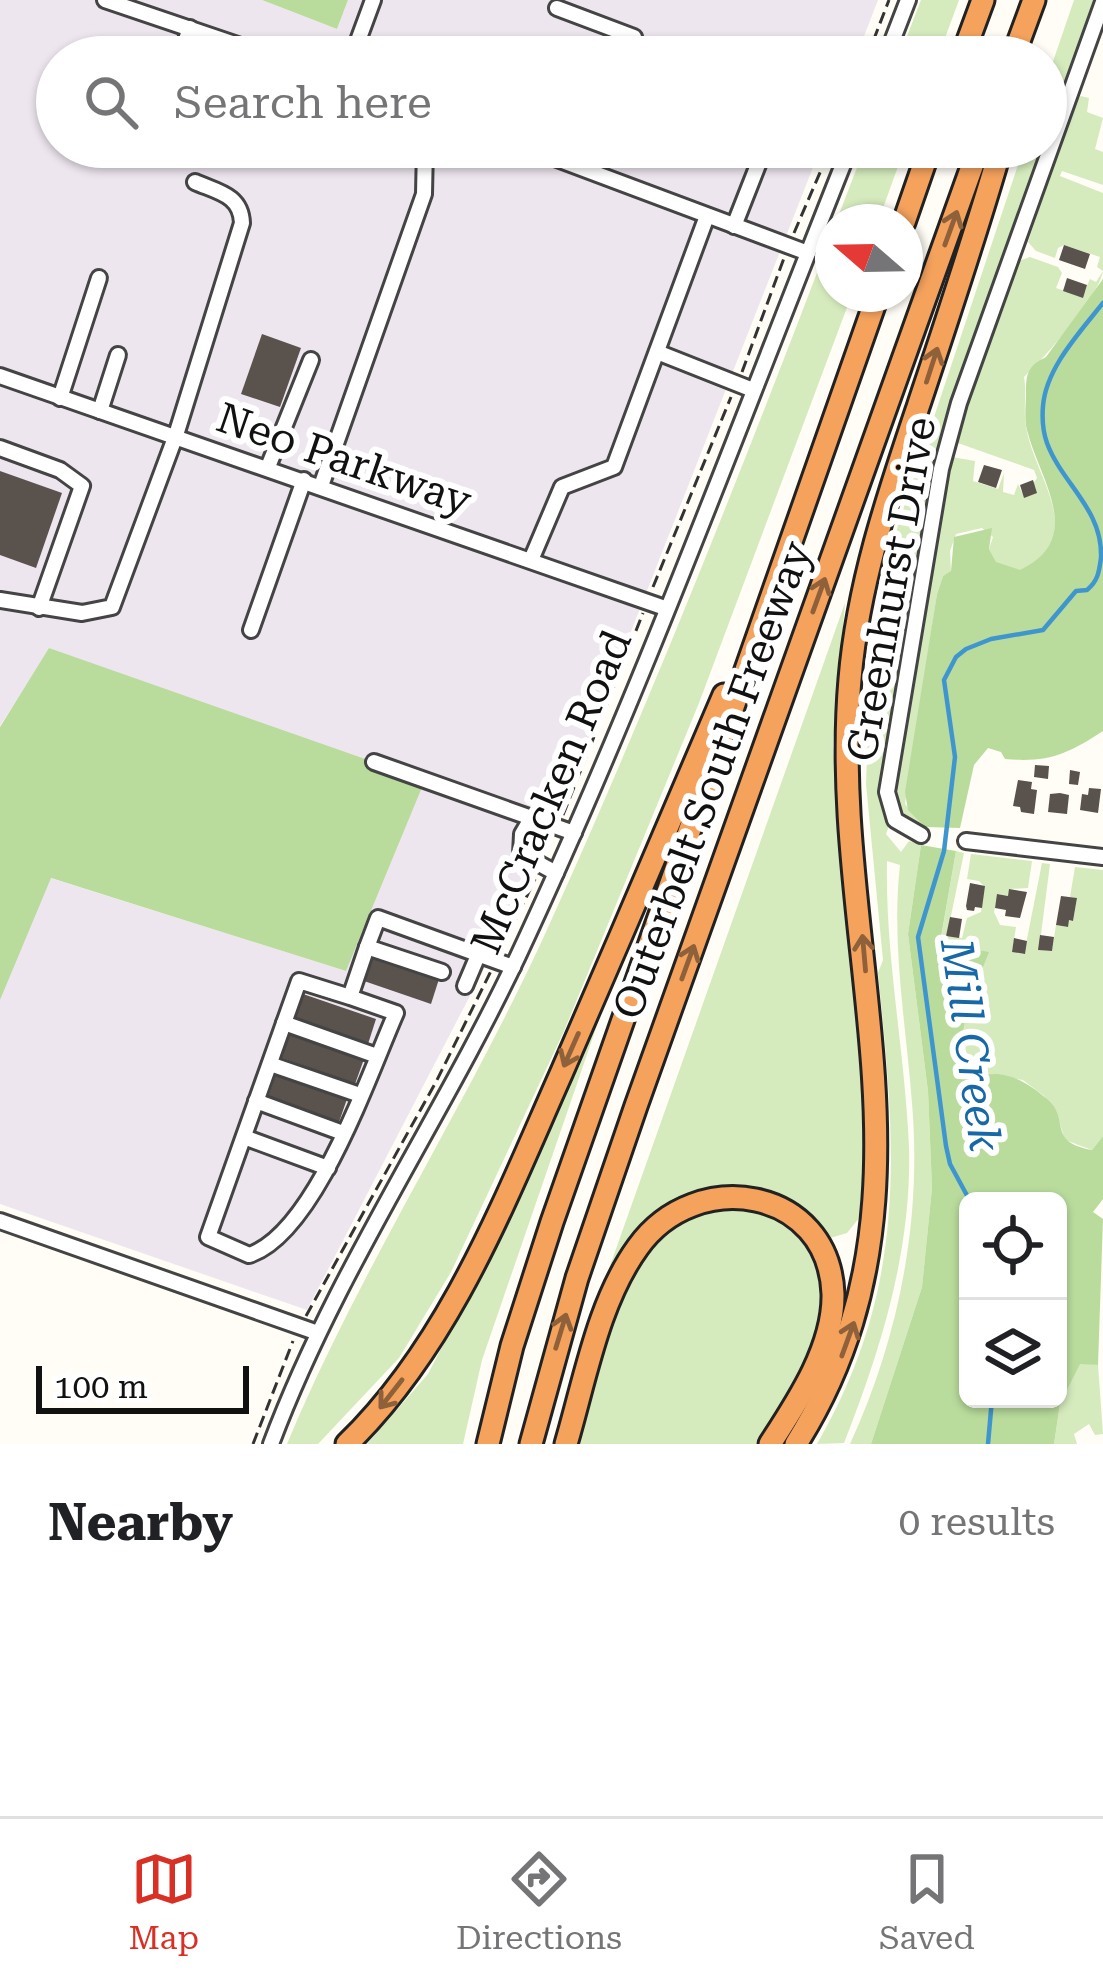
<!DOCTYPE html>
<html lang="en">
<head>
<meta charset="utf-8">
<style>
  :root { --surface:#fff; --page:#f2f2f2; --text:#202124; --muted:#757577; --line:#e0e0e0; --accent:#d93025 }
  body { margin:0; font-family:"Roboto Serif",serif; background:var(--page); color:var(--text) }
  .controls { position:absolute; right:36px; bottom:36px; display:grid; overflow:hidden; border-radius:18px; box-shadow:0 3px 9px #0004 }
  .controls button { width:108px; height:108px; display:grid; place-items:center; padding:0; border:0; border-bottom:3px solid var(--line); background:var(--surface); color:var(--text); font:60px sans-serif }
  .compass { position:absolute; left:815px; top:204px; width:108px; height:108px; border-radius:50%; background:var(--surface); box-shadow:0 3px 9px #0004; rotate:290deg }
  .scale { position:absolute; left:36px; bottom:30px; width:213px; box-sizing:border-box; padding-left:12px; border:6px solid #111; border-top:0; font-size:33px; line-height:42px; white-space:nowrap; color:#111; -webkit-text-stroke:9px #fff; paint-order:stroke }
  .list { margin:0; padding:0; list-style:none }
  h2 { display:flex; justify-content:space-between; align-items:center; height:156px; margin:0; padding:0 48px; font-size:51px }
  h2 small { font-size:39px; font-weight:400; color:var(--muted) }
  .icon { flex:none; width:66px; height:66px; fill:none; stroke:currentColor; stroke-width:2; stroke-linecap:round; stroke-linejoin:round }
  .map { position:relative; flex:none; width:1103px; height:1444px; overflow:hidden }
  .search { position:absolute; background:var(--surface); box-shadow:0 3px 9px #0004; left:36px; right:36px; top:36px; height:132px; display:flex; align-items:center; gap:30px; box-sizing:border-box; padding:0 42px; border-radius:66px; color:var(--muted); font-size:45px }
  .sheet { height:372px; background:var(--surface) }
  nav { display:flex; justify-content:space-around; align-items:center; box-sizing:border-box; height:168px; border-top:3px solid var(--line); background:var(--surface); font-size:33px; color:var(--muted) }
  nav a { display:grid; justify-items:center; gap:6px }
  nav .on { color:var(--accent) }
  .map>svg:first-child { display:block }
</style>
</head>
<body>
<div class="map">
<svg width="1103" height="1444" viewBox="0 0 1103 1444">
  <rect width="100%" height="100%" fill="#fffdf5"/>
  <polygon fill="#eee6ef" points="0,0 262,0 337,29 348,0 878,0 856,57 57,57 57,147 821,147 592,731 502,934 307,1310 0,1204 0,998 50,878 346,971 50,648 0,726"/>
  <g fill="#d5ebbd">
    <polygon points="921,0 959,0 938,57 899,57"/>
    <polygon points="1074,0 1096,0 1046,141 1046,82"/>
    <polygon points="1081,96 1089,98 1087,112 1103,118 1095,149 1103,152 1103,185 1062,171 1060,176 1103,193 1103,271 1097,267 1100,257 1064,245 1058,248 1055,258 1036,251 1028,242 1075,101"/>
    <polygon points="865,147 905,147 878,222 836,222"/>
    <path d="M1024,147H1044L939,441L880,788L883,815L889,826L886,834L901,852L909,841L921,845L908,934L928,1091L932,1188L922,1287L871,1444H850C899,1337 922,1221 912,1103C906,1024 891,944 900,865L887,861C885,956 905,1052 909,1147C912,1250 881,1349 844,1443L817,1444C909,1285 896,1148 878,973L883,960L866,784L872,633L898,525Z"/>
    <path d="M833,231V294H852L699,703L564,1031L451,1272L399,1358L318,1444H287C362,1264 470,1101 550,923C652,698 745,462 833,231Z"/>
    <path d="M1030,257L1058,267L1062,273L1056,288L1082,297L1090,279L1096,282L1103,271C1099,296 1044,359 1024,377C1027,394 1023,410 1026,426C1033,477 1091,535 1020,571L996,563L989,549L993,537L982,528L956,534L950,551L951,572L943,576L937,594L905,804L925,827L915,826L899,813L897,787L952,457L975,461L973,481L998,489L1004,473L1003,492L1014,495L1018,484L1024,497L1037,478L1034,470L955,442L1019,261Z"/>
    <polygon points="845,603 833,746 861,1085 864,1182 860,1217 847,1233 830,1238 823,1236 794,1206 760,1191 722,1187 688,1193 657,1214 594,1311"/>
    <polygon points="956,851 964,853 947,935 962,938 967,918 981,912 984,886 979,881 967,879 971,854 1032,861 1028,888 1010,889 1008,896 998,894 994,912 1000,925 1016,927 1012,952 1024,954 1042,863 1050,864 1039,950 1052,951 1056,925 1067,927 1069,920 1073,921 1077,899 1070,897 1075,867 1103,870 1103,1136 1092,1150 1065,1140 1056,1111 1044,1096 1023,1080 978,1073 969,1066 963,1035 968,999 982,970 940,944"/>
    <polygon points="603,1008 482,1360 463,1444 367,1444 428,1374 522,1193"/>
    <path d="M739,1207C769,1214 793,1225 808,1252C845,1317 791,1391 756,1444H578C601,1372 621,1239 702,1212C713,1208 727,1208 739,1207Z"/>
    <polygon points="1080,1363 1098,1365 1103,1434 1095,1435 1089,1424 1074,1434 1077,1444 1054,1444 1060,1404"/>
  </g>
  <g fill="#b9dc9c" fill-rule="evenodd">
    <polygon points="262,0 348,0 337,29"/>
    <path d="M1103,279V731C1068,754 1048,763 1005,759L1001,752L988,748L974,765L960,828L925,827L908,810L905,792L937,594L943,576L951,571L954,537L992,528L989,549L996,562L1020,570C1087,538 1039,479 1027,430C1024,418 1026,405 1026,393C1026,373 1028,366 1046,357Z"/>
    <polygon points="49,648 425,780 346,971 51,878 0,1000 0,727"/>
    <path d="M921,845L956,851L940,943L989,952C981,974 940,1060 979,1073C985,1075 991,1074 997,1074C1017,1076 1032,1086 1047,1099C1071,1119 1046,1142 1092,1150L1103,1136V1199L1093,1212L1103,1219L1098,1365L1080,1364L1060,1404L1054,1444H871L922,1287L932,1188L928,1091L908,934ZM968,1201H1058V1399H968Z"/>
  </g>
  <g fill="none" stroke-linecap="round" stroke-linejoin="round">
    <g stroke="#3f96cf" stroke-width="4.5">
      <path d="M970,1201L950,1164L946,1146L918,937L944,851L955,757L944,680L956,657L966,649L991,639L1043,630L1076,591L1087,590C1098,581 1099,572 1101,558C1103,509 1062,484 1047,443C1043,432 1042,418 1043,406C1046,368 1080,332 1103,303"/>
      <polyline points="988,1444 992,1399"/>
    </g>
  </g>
  <g fill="#5a524d">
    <polygon points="1064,245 1090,254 1085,269 1059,260"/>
    <polygon points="1067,278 1087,285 1083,298 1063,291"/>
    <polygon points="262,334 301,348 280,407 241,394"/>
    <polygon points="984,465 1002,470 996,488 978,482"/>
    <polygon points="0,471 62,493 36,568 0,555"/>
    <polygon points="1033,480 1037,493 1024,498 1020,485"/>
    <polygon points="1035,765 1049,766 1048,779 1034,777"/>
    <polygon points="1070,770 1080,772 1078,785 1069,784"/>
    <polygon points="1018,780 1032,782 1031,789 1037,790 1034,814 1021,812 1020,807 1013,806"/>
    <polygon points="1089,788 1101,789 1098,813 1080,810 1082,794 1088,795"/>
    <polygon points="1060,793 1069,795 1067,814 1048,812 1050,794"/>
    <polygon points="970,883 985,886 982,908 975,907 974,911 967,910 966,906"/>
    <polygon points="1009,889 1027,892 1020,918 1005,916 1006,910 995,908 997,894 1008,896"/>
    <polygon points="1061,896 1077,898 1073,921 1069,920 1068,927 1056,925"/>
    <polygon points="950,917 962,919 959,938 946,936"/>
    <polygon points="1040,935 1054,937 1052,951 1038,950"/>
    <polygon points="1014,938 1027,941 1025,954 1012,952"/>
    <polygon points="372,956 439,979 431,1004 364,981"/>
    <polygon points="303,994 376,1019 368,1044 295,1018"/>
    <polygon points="289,1032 364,1059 355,1084 280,1057"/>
    <polygon points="276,1074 347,1099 339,1122 268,1097"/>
  </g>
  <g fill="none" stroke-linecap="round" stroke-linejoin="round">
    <defs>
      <g id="minor">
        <polyline points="105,0 273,57"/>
        <polyline points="557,8 634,37 628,57"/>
        <polyline points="180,57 190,28"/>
        <polyline points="352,57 373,0"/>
        <polyline points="886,57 908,0"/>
        <polyline points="525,147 808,253"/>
        <polyline points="589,170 597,147"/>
        <polyline points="734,226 765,147"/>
        <polyline points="657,352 753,390"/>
        <polyline points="0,376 665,608"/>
        <polyline points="60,398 99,278"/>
        <polyline points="100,411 118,355"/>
        <polyline points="0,448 60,470 82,486 39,608"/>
        <polyline points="268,467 311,360"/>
        <polyline points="321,486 424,194 425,147"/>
        <polyline points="531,560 562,487 614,467 707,216"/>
        <path d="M0,600L82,613L112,607L176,435L242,223C241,195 218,192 195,182"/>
        <polyline points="251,630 304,480"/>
        <polyline points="374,762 574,833"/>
        <polyline points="532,817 522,834 521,854 556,873"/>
        <polyline points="921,835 895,820 887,792 941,469 959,403 1103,2"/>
        <polyline points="966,841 1103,857"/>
        <polyline points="442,972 367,947 378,918 513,967"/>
        <polyline points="465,986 479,953"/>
        <path d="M350,997L299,981L208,1237L249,1255C315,1234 369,1074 396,1013L350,997L367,947"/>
        <polyline points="284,1023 377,1056"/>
        <polyline points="270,1064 360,1095"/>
        <polyline points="256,1101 343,1133"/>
        <polyline points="244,1137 328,1168"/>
        <polyline points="0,1221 318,1333"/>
        <path d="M271,1444C335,1273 440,1121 518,956C641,693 742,417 850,147"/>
      </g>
      <g id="highway">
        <polyline points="962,57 983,0"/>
        <polyline points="1013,57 1034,0"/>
        <polyline points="904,222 930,147"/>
        <path d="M347,1444C450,1344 504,1202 561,1074C616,948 670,821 724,695"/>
        <polyline points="488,1444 512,1346 552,1222 878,294"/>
        <polyline points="531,1444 577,1278 636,1106 979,147"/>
        <path d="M566,1444C585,1380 598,1302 638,1247C696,1166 829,1187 833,1294C834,1347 798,1401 770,1444"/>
        <path d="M796,1444C952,1197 827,944 850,679C858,584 888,496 918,407C947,320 976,234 1001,147"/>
      </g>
    </defs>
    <use href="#minor" stroke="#444" stroke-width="20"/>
    <use href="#highway" stroke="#222" stroke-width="27"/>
    <g stroke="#333" stroke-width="3" stroke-dasharray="12 6" stroke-linecap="butt">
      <polyline points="867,57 889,0"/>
      <polyline points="794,233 831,147"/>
      <polyline points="742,372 784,258"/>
      <polyline points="653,587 731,397"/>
      <polyline points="563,815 643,613"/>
      <polyline points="503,946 535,879"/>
      <polyline points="306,1316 437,1080 491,971"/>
      <polyline points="253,1444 293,1341"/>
    </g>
    <use href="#minor" stroke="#fff" stroke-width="14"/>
    <use href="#highway" stroke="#f5a25d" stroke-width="21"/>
  </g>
  <defs><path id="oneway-shaft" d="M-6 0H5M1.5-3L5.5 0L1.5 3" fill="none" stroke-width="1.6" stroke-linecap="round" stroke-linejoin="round" transform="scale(3)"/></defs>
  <g stroke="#8e613b">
    <use href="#oneway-shaft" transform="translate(951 228) rotate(-70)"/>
    <use href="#oneway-shaft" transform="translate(932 365) rotate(-72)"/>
    <use href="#oneway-shaft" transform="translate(819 595) rotate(-70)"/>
    <use href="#oneway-shaft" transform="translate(864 953) rotate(-95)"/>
    <use href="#oneway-shaft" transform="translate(688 962) rotate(-70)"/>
    <use href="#oneway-shaft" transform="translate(571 1050) rotate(114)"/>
    <use href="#oneway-shaft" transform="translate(561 1331) rotate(-73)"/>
    <use href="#oneway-shaft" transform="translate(848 1339) rotate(-70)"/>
    <use href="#oneway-shaft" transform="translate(391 1394) rotate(128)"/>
  </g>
  <g text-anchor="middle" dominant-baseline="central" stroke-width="12" stroke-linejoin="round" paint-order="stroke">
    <g font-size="42" fill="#111" stroke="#fff">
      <text transform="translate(344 459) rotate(19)">Neo Parkway</text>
      <text transform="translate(891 589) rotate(-80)">Greenhurst Drive</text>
      <text transform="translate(712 780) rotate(-70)">Outerbelt South Freeway</text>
      <text transform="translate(551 792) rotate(-67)">McCracken Road</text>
    </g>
    <g font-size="45" font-style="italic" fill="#1768a6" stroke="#fff">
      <text transform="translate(971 1045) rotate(82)">Mill Creek</text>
    </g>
  </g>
</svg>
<div class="controls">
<button><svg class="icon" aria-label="locate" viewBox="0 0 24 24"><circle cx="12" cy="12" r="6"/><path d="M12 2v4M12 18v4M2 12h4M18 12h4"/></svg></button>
<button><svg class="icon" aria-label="layers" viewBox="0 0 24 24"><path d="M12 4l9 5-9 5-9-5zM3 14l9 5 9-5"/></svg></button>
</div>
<svg class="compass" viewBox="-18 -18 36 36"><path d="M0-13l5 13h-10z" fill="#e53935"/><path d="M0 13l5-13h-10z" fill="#757577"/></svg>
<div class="scale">100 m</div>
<div class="search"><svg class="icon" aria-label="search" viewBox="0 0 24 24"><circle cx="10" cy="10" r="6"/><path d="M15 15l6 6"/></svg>Search here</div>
</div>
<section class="sheet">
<h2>Nearby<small>0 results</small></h2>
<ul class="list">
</ul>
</section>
<nav>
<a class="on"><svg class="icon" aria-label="map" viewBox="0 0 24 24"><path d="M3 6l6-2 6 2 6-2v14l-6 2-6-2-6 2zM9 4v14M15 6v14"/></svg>Map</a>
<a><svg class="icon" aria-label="directions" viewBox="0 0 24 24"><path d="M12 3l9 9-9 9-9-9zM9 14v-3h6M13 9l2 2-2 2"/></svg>Directions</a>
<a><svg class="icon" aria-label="saved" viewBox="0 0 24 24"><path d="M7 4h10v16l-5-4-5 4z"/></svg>Saved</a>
</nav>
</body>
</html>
